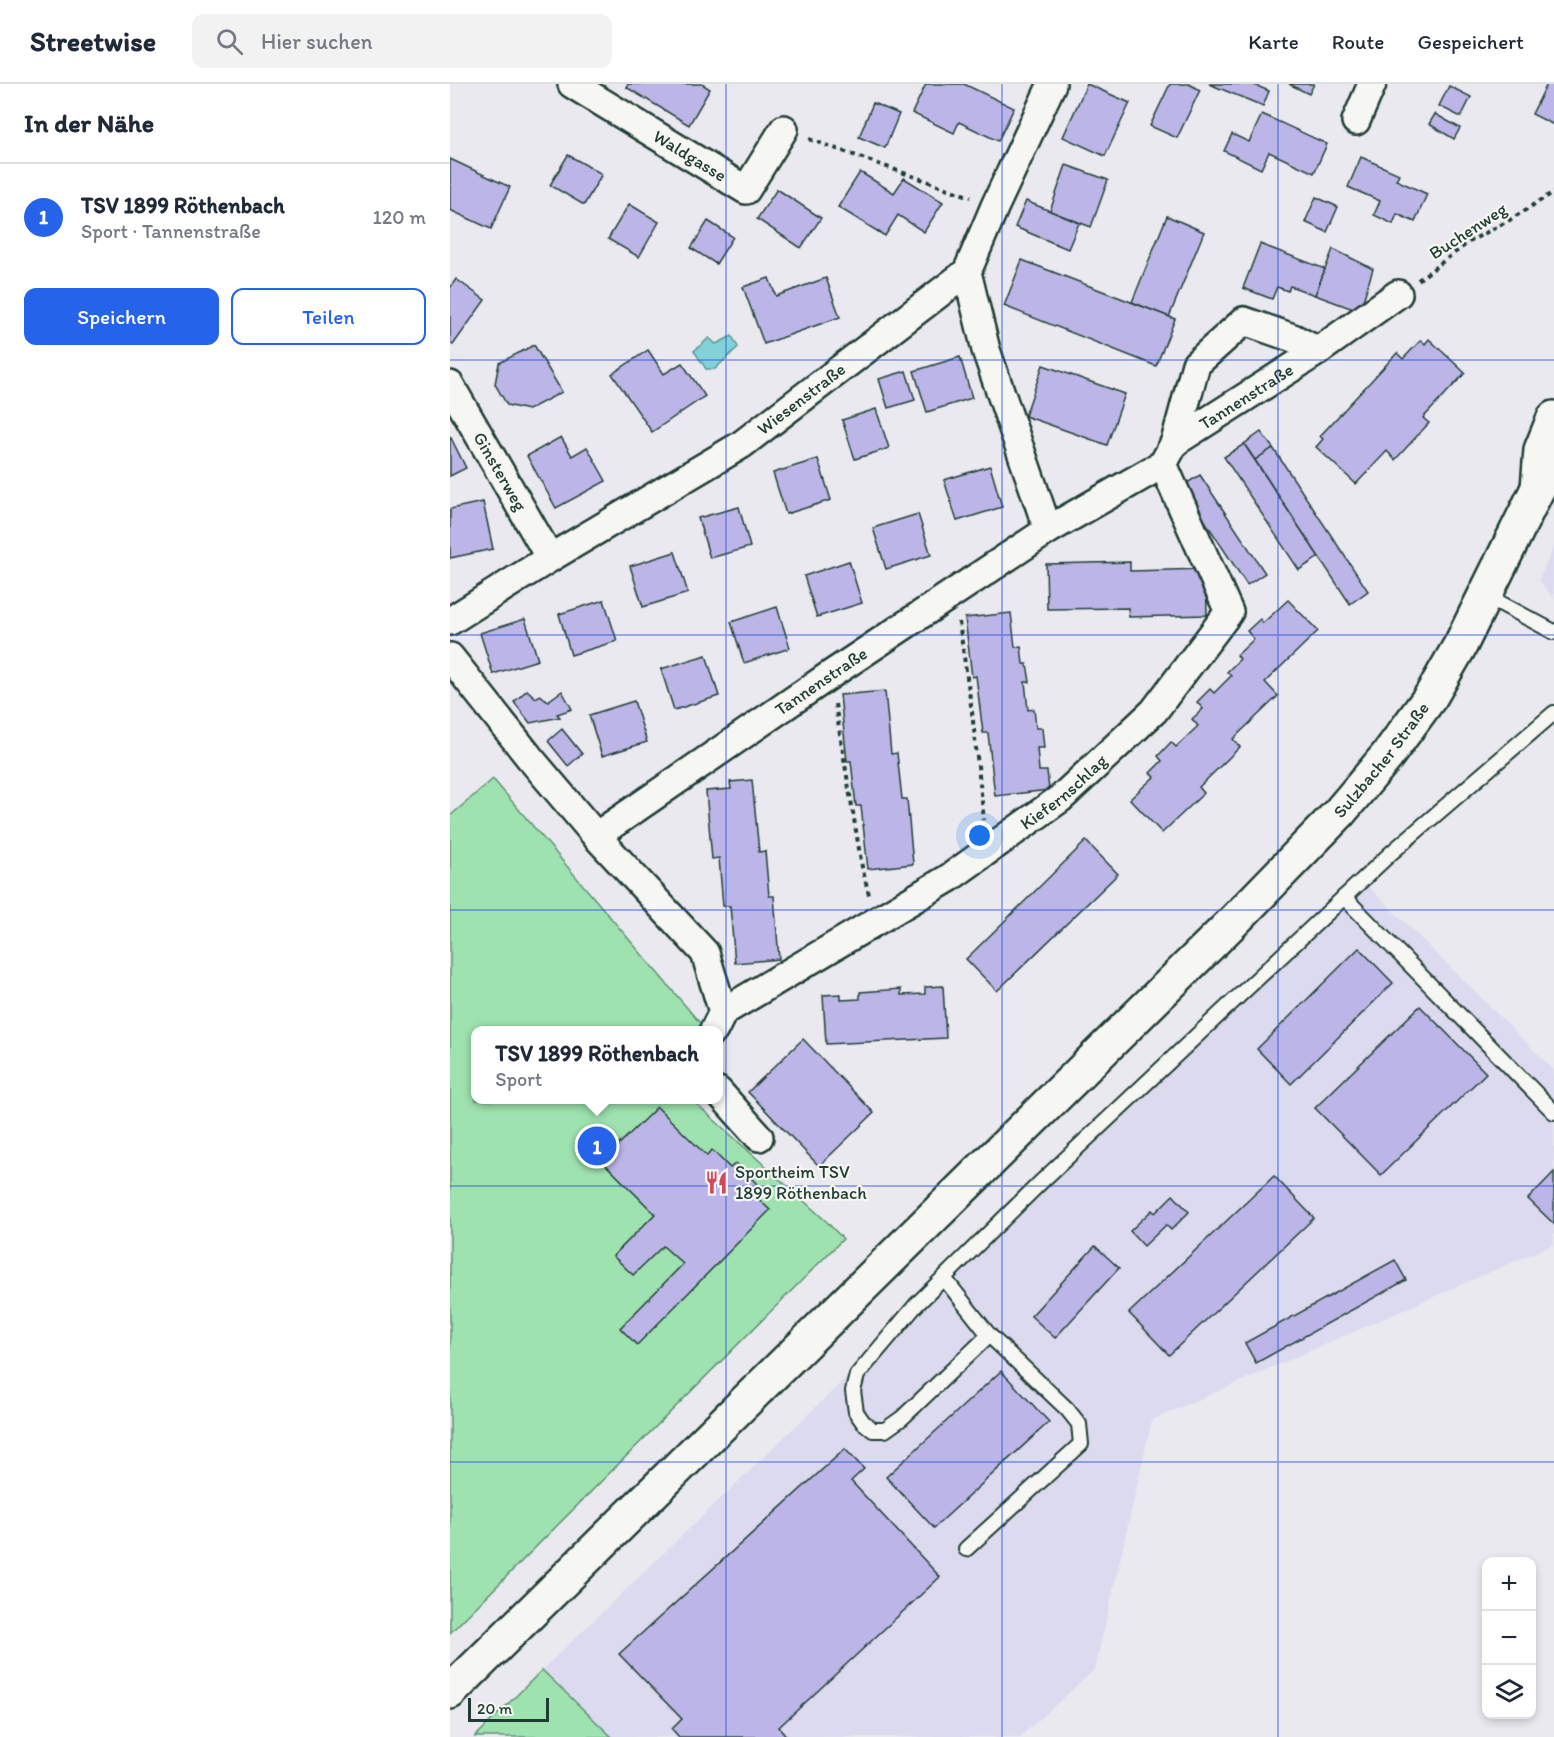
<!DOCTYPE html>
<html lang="de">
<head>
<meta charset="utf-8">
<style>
  :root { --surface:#fff; --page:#f2f2f3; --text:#1f2937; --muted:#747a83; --line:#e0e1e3; --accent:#2563eb }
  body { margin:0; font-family:Itim,sans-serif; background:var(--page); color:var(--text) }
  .controls { position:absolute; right:18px; bottom:18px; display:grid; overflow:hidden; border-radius:12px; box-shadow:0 3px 9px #0003 }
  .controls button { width:54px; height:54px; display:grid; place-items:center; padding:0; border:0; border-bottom:2px solid var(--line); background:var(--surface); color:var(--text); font:30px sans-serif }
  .scale { position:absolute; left:18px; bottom:15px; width:81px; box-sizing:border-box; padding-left:6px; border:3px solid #1f3d34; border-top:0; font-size:16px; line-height:21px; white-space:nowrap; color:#1f3d34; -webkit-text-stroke:4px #f6f6f2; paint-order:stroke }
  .you { position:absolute; left:530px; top:752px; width:21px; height:21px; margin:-15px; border:4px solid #fff; border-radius:50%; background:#1a73e8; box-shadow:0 0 0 9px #1a73e833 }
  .badge { display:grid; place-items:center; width:39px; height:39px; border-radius:50%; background:var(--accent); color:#fff; font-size:20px; font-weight:700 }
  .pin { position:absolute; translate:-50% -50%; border:3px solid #fff; box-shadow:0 2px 6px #0006 }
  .popup { position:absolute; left:21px; top:942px; width:252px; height:78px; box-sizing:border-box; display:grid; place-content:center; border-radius:12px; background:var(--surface); filter:drop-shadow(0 2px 4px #0005); font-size:20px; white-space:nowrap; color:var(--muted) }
  .popup b { font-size:22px; color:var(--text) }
  .popup::after { content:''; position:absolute; left:50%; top:100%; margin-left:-12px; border:12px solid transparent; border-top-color:var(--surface) }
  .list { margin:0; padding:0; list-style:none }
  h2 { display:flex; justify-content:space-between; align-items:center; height:78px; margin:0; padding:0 24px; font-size:26px }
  h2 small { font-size:20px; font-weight:400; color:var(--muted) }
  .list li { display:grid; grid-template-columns:39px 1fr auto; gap:18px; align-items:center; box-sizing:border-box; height:108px; padding:0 24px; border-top:2px solid var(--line) }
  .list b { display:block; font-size:22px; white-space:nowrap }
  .list p { margin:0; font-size:20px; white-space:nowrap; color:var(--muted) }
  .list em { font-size:20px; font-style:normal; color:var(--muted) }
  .actions { display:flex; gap:12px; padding:18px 24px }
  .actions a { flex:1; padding:14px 0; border:2px solid var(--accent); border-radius:12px; text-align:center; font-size:21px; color:var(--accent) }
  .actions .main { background:var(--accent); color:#fff }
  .icon { flex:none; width:33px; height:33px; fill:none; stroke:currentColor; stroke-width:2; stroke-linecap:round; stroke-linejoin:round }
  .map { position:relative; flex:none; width:1104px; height:1653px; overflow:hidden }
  header { display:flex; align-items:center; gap:36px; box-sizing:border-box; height:84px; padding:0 30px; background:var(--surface); border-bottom:2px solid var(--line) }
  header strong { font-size:28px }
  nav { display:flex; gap:33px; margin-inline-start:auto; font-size:21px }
  .search { width:420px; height:54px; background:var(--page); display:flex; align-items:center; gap:15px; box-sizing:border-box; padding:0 21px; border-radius:12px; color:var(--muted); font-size:22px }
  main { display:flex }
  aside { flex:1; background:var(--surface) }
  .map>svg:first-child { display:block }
</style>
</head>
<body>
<header>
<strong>Streetwise</strong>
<div class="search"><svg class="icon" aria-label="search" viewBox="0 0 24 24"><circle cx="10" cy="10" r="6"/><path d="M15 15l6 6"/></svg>Hier suchen</div>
<nav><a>Karte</a><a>Route</a><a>Gespeichert</a></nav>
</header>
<main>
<aside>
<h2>In der Nähe<small></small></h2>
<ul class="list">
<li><span class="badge">1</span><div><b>TSV 1899 Röthenbach</b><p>Sport · Tannenstraße</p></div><em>120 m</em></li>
</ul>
<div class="actions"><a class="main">Speichern</a><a>Teilen</a></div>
</aside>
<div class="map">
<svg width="1104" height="1653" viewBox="0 0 1104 1653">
  <rect width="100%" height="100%" fill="#eae9f0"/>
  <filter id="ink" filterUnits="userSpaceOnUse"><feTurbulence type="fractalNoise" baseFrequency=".0167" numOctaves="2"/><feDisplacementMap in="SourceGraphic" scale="12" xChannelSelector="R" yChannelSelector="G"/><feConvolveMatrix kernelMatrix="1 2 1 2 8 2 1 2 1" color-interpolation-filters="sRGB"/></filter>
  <g filter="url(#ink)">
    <g fill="#dcdaee">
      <polygon points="1104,461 1104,515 1089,496"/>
      <polygon points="913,797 1104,986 1104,1160 702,1336 645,1585 570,1653 162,1653 92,1586"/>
    </g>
    <g fill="#9ee3af" stroke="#5e9072" stroke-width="1.5">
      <polygon points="43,695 255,945 253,946 26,946 26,1016 242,1016 376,1137 393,1155 0,1549 0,732"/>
      <polygon points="92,1586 162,1653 25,1653"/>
    </g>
    <polygon fill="#81d3d9" stroke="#5a9797" stroke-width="1.5" points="282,252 288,263 265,285 256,285 244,267 259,254 266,260"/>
    <g fill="#bcb6e8" stroke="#1f3d34" stroke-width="1.5">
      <polygon points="178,0 252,0 260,5 239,41 176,3"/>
      <polygon points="476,0 514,0 564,24 548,57 509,38 504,49 462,29"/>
      <polygon points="637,0 680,19 655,72 613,53"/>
      <polygon points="720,0 739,0 750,6 727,54 700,42"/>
      <polygon points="759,0 802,0 819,7 813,22"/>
      <polygon points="839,0 864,0 859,10"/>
      <polygon points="1097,0 1104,0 1104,41 1082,30"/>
      <polygon points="999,2 1021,13 1011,33 989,22"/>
      <polygon points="423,19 449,30 435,64 409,53"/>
      <polygon points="812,30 877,60 864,89 819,68 811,85 774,67 782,50 799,58"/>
      <polygon points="985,30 1010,44 1004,55 979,40"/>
      <polygon points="118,71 152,90 134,121 100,101"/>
      <polygon points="911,73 949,90 946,96 977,110 965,138 947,130 943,140 924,131 930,117 898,103"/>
      <polygon points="0,75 60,103 41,145 0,126"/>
      <polygon points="616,81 658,96 641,143 600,127"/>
      <polygon points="410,88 444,109 454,94 493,118 474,148 448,131 435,152 388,123"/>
      <polygon points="327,105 371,134 351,164 307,135"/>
      <polygon points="866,113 888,123 877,148 855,138"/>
      <polygon points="576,117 629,139 618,165 565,143"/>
      <polygon points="179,120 209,138 189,173 158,155"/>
      <polygon points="717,132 754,148 719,233 682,218"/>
      <polygon points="258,137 283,153 266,180 241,164"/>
      <polygon points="810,160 875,185 865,211 840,202 838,207 827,203 822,215 793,204"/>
      <polygon points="883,165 923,185 912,220 903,225 865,211"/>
      <polygon points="572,176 725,235 706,282 554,222"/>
      <polygon points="319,194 326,212 376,194 390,233 314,260 293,203"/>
      <polygon points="6,195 35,216 3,261 0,259 0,204"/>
      <polygon points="979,255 1015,289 973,334 979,339 945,376 937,367 906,400 866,363 873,355 870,352 947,269 953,275 971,256 975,260"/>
      <polygon points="84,261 112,308 78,326 57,321 45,300 49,279"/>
      <polygon points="198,266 214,290 232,279 255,312 202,348 162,290"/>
      <polygon points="510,273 522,314 477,328 464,287"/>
      <polygon points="593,281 675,310 657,361 575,332"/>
      <polygon points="456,287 465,316 438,324 429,295"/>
      <polygon points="426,325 439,364 405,375 392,336"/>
      <polygon points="811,348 823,364 805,376 794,360"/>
      <polygon points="0,352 16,384 0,392"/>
      <polygon points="111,353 122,372 137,363 156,397 106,424 77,372"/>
      <polygon points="794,360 869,473 849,486 774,373"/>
      <polygon points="823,364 918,507 900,520 805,376"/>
      <polygon points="368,375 381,416 336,430 323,389"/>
      <polygon points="540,382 552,423 507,437 494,396"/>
      <polygon points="750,391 815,489 797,501 732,402"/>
      <polygon points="33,418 43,465 0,474 0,425"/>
      <polygon points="289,423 300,463 260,474 248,434"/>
      <polygon points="468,430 481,471 436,485 423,444"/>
      <polygon points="225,468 238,509 193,523 180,482"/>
      <polygon points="399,477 412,519 367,533 354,492"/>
      <polygon points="680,478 680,487 756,485 757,531 679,533 678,524 597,525 596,480"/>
      <polygon points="154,516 167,557 121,571 109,530"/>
      <polygon points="838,516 868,547 815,598 828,612 783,655 790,663 749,703 754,709 712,749 680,715 704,693 700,689 712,677 708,672 721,658 726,663 748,642 742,635 753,625 747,618 760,605 764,609 781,592 777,588 790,575 787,571 804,555 797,547 810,535 813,539"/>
      <polygon points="327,523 340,564 294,579 281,538"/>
      <polygon points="561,529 565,563 571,562 573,580 577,580 580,598 575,598 578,626 584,625 586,644 592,644 594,664 587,664 589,687 597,687 599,706 545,712 538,649 533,649 526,592 522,593 515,534"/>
      <polygon points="75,535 88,576 43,590 30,549"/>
      <polygon points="256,571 269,612 224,626 211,585"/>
      <polygon points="77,606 86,614 90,611 98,617 112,607 122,625 107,630 110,633 80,639 64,618"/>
      <polygon points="435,607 441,670 447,669 452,715 457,715 463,780 418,785 411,722 406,722 401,677 397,677 390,611"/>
      <polygon points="184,617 197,658 152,672 139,631"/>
      <polygon points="112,645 132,670 118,682 98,657"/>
      <polygon points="302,696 309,768 315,767 319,812 324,812 329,875 285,879 280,822 273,822 269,774 262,775 256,707 281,705 280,698"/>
      <polygon points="636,757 668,790 547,907 516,875"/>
      <polygon points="909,864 943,899 841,1000 807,965"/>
      <polygon points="493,902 496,954 376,960 373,911 391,910 391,916 410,915 410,908 451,905 451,911 475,910 475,903"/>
      <polygon points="970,922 1036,989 931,1091 865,1024"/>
      <polygon points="353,955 424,1029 369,1082 298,1008"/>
      <polygon points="207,1023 257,1072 262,1066 280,1084 286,1079 309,1102 302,1109 320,1126 187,1261 170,1244 233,1180 213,1162 183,1191 163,1172 205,1130 152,1077"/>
      <polygon points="1104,1088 1104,1140 1078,1115"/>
      <polygon points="824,1092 864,1134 719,1271 679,1229"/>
      <polygon points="723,1111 739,1128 721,1146 716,1141 694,1162 680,1147 702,1126 705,1129"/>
      <polygon points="645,1162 669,1184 605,1254 581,1232"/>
      <polygon points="945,1176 956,1196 806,1279 795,1259"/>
      <polygon points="551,1287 599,1338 484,1444 436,1393"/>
      <polygon points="395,1365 414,1385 401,1397 490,1493 329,1643 337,1653 229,1653 222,1645 232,1635 169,1570"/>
    </g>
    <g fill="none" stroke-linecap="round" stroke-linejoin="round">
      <defs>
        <g id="lane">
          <polyline points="1035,511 1104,548"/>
          <polyline points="894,813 1104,1028"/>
          <polyline points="494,1194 539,1251 452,1334 435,1346 423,1346 413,1338 406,1328 403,1307 407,1291 466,1221 592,1097 941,769 1104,629"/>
          <polyline points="516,1465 631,1360 629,1340 617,1325 539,1251"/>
        </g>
        <g id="street">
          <path id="s1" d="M122,0L296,106L334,45"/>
          <polyline points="906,37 922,0"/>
          <polyline points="517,188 536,266 598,446"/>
          <path id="s2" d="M0,301L100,474"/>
          <polyline points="725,358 746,280 794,237 843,254 868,267"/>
          <path id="s3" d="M0,537L100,474L291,361L517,188L545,122L602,0"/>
          <polyline points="0,573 80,674 146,752 255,869 273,928 264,946"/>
          <path id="s4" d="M146,752L380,591L598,446L713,380L725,358L868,267L948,210"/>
          <path id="s5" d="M273,928L499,794L611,714L704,627L779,528L713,380"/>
          <polyline points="268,1007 309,1053"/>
        </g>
        <g id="secondary">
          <polyline points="1088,404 1091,366 1104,334"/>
          <path id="s6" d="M0,1608L786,835L889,729L937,672L981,612L1011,560L1088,404L1104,383"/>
        </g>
      </defs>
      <use href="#lane" stroke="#1f3d34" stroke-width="18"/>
      <use href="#street" stroke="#1f3d34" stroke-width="32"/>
      <use href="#secondary" stroke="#1f3d34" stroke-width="38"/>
      <g stroke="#1f3d34" stroke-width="4" stroke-dasharray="4.5 4.5" stroke-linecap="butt">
        <polyline points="359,55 521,113"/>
        <polyline points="968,196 1022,156 1058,137 1104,108"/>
        <polyline points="509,538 522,628 534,736"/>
        <polyline points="385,620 412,783 419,811"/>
      </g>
      <use href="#lane" stroke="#f6f6f2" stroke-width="14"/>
      <use href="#street" stroke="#f6f6f2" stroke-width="27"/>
      <use href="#secondary" stroke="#f6f6f2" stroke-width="33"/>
    </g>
  </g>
  <path fill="none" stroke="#1d4ed8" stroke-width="1.5" stroke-opacity="0.55" d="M276,0V1653M552,0V1653M828,0V1653M0,276H1104M0,551H1104M0,826H1104M0,1102H1104M0,1378H1104"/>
  <defs>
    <symbol id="restaurant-bare" viewBox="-9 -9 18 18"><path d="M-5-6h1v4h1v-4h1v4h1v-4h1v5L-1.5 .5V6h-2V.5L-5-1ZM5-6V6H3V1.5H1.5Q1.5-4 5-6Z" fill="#d1495b" stroke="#f6f6f2" stroke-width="2.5" paint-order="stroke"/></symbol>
  </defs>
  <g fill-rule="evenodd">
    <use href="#restaurant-bare" x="250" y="1082" width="33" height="33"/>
  </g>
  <g text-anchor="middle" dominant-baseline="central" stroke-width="4.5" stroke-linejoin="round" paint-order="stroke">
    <g font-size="18" fill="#1f3d34" stroke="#f6f6f2">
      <text stroke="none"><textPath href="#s1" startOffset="138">Waldgasse</textPath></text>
      <text transform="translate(1018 147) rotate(-33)">Buchenweg</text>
      <text stroke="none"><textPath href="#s4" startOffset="788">Tannenstraße</textPath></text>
      <text stroke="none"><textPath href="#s3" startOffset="416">Wiesenstraße</textPath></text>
      <text stroke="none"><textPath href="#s2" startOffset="100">Ginsterweg</textPath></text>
      <text stroke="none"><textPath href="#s4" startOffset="273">Tannenstraße</textPath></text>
      <text stroke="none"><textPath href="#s6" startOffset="1318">Sulzbacher Straße</textPath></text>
      <text stroke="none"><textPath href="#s5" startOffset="406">Kiefernschlag</textPath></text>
    </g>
    <g font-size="18" fill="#1f3d34" stroke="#f6f6f2" text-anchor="start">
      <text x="285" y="1088">Sportheim TSV<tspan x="285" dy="21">1899 Röthenbach</tspan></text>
    </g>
  </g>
</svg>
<div class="controls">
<button>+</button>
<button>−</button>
<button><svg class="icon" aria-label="layers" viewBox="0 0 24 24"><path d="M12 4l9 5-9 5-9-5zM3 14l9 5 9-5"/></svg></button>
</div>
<div class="scale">20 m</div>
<div class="you"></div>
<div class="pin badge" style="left:147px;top:1062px">1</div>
<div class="popup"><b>TSV 1899 Röthenbach</b>Sport</div>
</div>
</main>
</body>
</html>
